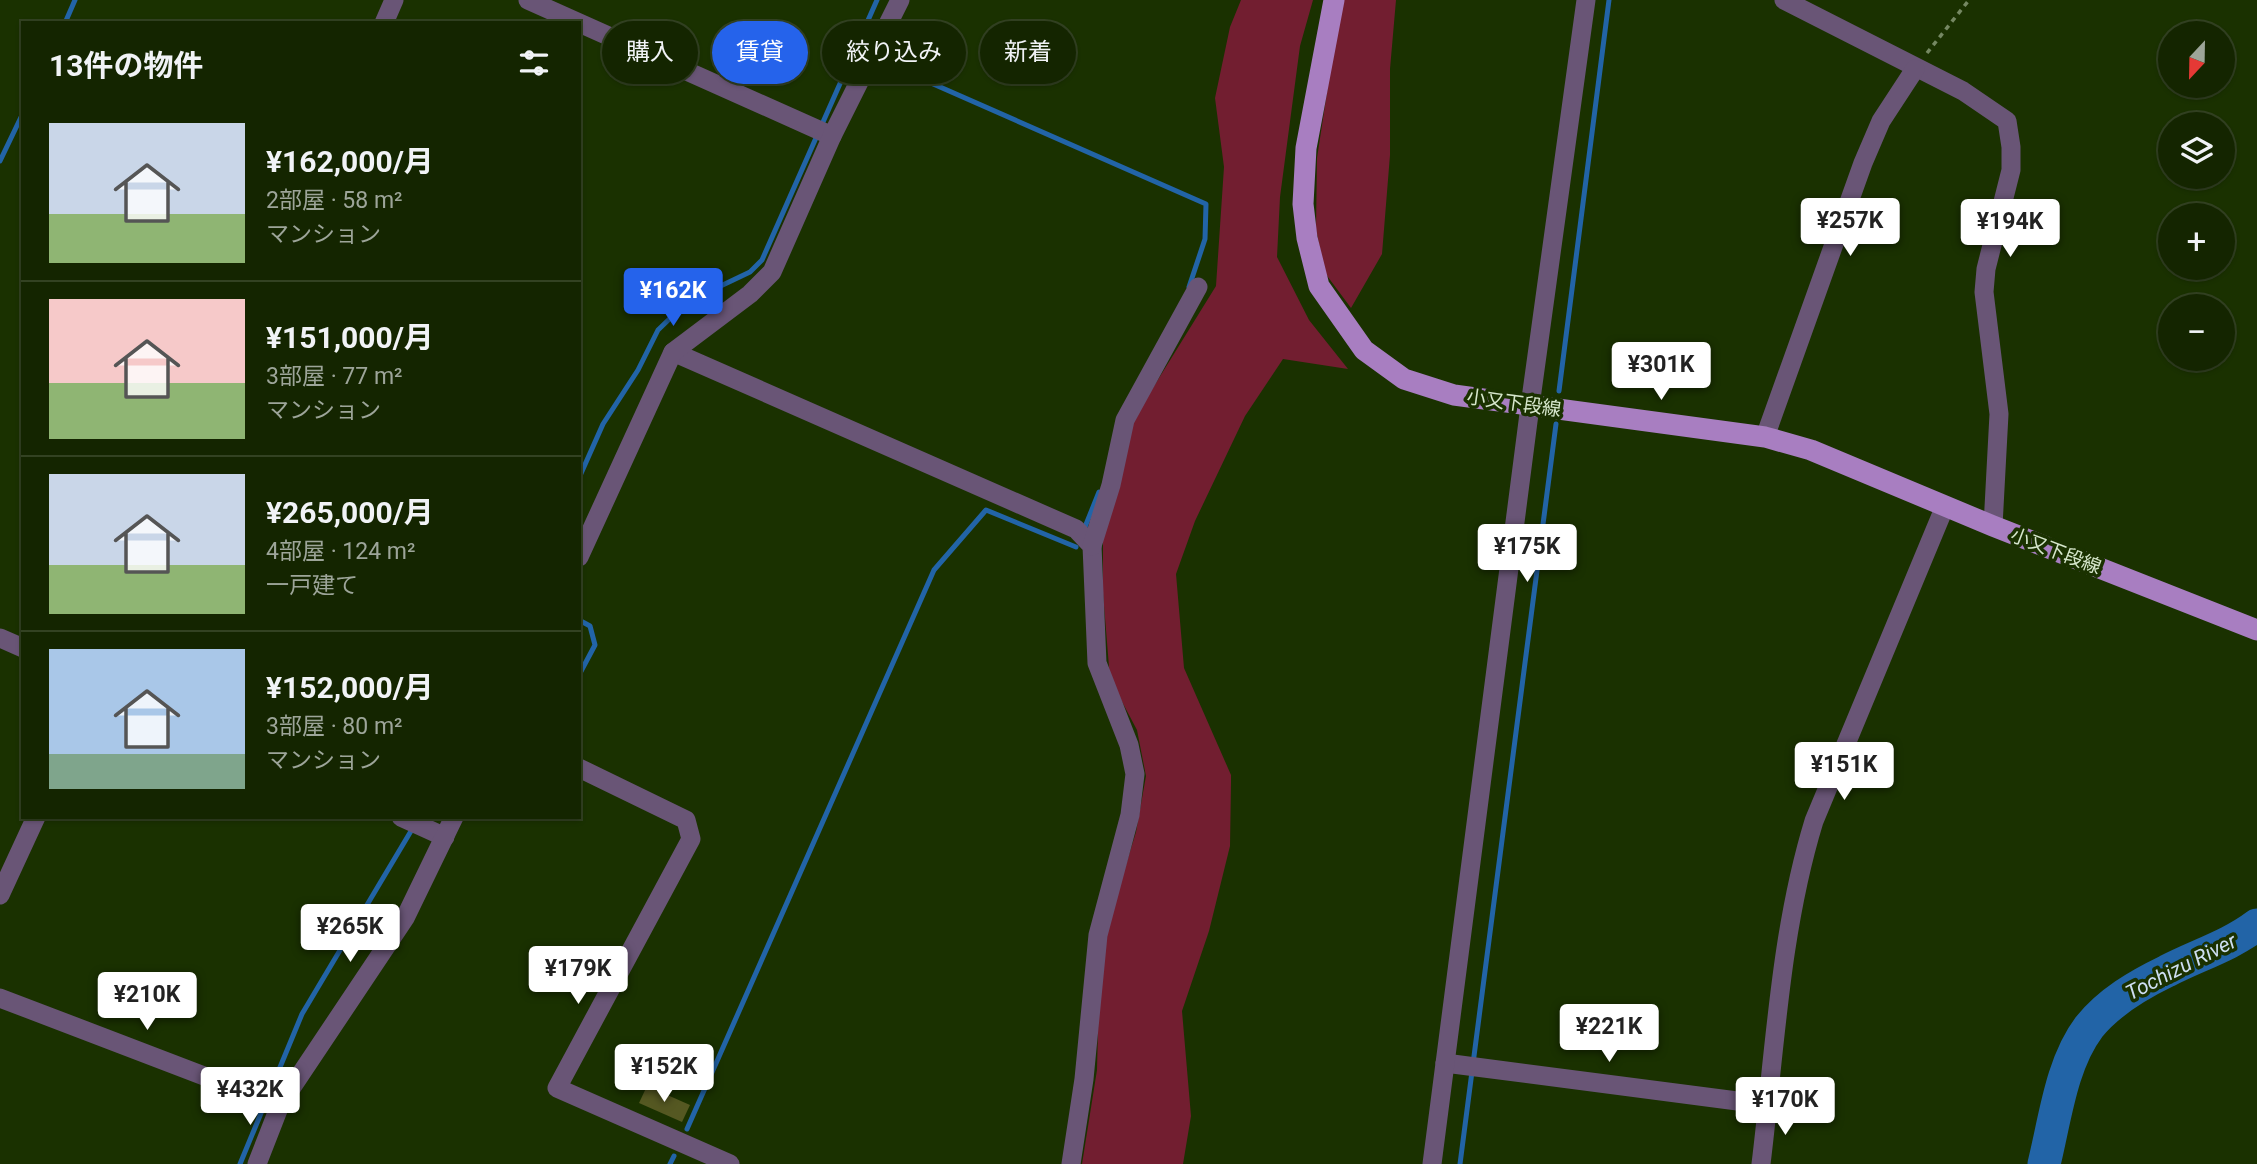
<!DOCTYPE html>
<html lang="ja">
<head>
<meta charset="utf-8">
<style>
	body { margin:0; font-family:Roboto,"Noto Sans JP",sans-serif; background:#1d2d0a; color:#f1f3f6; height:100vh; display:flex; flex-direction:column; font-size:26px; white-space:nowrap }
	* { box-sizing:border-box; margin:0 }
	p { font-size:23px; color:#9da599 }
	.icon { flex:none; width:38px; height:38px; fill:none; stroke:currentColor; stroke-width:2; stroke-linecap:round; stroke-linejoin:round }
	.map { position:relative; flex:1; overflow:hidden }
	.sheet { position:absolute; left:21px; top:21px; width:560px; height:798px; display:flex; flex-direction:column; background:#142500; border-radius:0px; box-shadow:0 2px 5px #0004,0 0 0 2px #334222 }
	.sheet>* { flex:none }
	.banner { position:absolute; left:602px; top:21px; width:665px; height:63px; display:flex; gap:14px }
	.needle { width:46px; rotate:202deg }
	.buttons { position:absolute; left:2158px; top:21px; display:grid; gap:14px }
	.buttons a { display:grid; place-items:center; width:77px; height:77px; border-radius:50%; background:#142500; box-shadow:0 2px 5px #0004,0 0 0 2px #334222; font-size:35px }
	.price { position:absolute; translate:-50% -60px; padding:0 16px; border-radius:7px; background:#fff; color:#222; font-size:23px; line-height:46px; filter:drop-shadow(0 2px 4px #0008) }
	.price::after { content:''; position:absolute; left:50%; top:42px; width:21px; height:16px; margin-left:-10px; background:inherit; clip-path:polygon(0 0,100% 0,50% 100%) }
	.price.on { background:#2563eb; color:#fff }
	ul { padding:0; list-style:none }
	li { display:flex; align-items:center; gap:21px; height:175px; padding:0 28px }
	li+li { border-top:2px solid #334222 }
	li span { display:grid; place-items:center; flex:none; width:196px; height:140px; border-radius:0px; color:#555 }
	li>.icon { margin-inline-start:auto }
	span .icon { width:84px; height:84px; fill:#fffc; stroke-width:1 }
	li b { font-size:30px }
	h2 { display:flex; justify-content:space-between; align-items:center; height:84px; padding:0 28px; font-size:30px }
	.chip { padding:0 24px; border-radius:32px; background:#142500; box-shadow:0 2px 5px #0004,0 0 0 2px #334222; font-size:24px; line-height:63px }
	.chip.on { background:#2563eb; color:#fff }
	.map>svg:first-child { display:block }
	.green { fill:#721e30 }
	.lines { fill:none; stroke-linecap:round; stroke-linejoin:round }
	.stream { stroke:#2264a7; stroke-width:5 }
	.river { stroke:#2264a7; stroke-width:33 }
	.building { fill:#555822 }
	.path { stroke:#758862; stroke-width:3.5; stroke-dasharray:5 5; stroke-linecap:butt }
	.minor { stroke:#695576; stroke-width:19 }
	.major { stroke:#a87ec1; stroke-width:21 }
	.labels { text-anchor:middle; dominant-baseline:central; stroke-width:7; stroke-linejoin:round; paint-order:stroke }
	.street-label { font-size:19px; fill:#d7e7cc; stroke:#1a3100 }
	.water-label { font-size:21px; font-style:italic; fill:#cedef1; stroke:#1a3100 }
</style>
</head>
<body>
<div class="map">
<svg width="2257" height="1164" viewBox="0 0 2257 1164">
	<rect width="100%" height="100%" fill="#1a3100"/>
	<g class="green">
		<path d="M1241 0H1313L1300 46 1280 197 1277 257 1309 320 1348 369 1283 359 1245 416 1195 521 1176 574 1184 668 1231 775V783L1230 846 1209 931 1182 1011 1191 1116 1183 1164H1082L1097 1070 1099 991 1107 927 1136 832 1146 776 1137 730 1110 679 1103 593V538L1133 420 1216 286 1224 167 1215 98 1230 27Z"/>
		<path d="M1341 0H1396L1390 69V155L1382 254 1351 308 1325 273 1316 229 1317 158Z"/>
	</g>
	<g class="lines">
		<g class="stream">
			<path d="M65 23 75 0"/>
			<path d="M890 65 1206 204 1205 239 1189 287"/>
			<path d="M0 161 23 113"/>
			<path d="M1559 391 1609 0"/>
			<path d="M579 478 603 424 638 370 658 330 687 302 750 272 762 260 877 0"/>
			<path d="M1085 527 1099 492"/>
			<path d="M579 620 590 626 595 645 579 675"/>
			<path d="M687 1129 934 570 986 510 1076 547"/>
			<path d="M240 1164 302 1014 414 826"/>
			<path d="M670 1164 674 1156"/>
			<path d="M1460 1164 1556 424"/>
		</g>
		<path class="river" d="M2044 1164C2055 1120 2061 1064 2089 1027 2109 1002 2138 985 2167 971 2198 955 2229 946 2257 925"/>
	</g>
	<path class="building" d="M647 1086 690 1105 682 1122 639 1103Z"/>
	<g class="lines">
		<path class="path" d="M1927 53 1969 0"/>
		<g class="minor">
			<path d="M528 0 832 136"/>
			<path d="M1784 0 1963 91 2007 121 2011 147V170L1986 269 1984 292 1999 414 1993 526"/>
			<path d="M384 23 394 0"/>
			<path d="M673 352 1076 529 1092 546 1097 663 1129 745 1135 774 1130 815 1098 935 1084 1079 1071 1164"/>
			<path d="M1765 437 1863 163 1881 121 1915 69"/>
			<path d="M1092 546 1111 485 1125 420 1198 287"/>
			<path d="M579 557 673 352 750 294 772 272 832 136 900 0"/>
			<path d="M0 638 23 648"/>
			<path d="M579 768 686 820 691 839 557 1088 730 1164"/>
			<path d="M401 817 445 837"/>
			<path d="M0 895 36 817"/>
			<path d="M0 998 280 1105"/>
			<path d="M1445 1063 1768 1105"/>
			<path d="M257 1164 280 1105 405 918 454 817"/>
			<path d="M1432 1164 1530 406 1586 0"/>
			<path d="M1761 1164C1775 1050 1780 932 1814 821L1945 506"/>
		</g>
		<path class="major" d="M1334 0 1306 148 1303 204 1307 238 1319 286 1364 350 1404 379 1454 395 1765 437 1811 450 1993 526 2257 630"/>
	</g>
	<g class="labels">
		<g class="street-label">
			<text transform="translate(1514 403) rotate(8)">小又下段線</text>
			<text transform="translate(2056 551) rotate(21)">小又下段線</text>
		</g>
		<g class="water-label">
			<text transform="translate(2181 967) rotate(-27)">Tochizu River</text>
		</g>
	</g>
</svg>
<div class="buttons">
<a><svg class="needle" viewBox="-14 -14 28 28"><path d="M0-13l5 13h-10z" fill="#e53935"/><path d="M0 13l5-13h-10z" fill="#9da599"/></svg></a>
<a><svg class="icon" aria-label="layers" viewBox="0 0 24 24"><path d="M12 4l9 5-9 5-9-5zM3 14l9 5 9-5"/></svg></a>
<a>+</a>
<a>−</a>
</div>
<b class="price" style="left:1850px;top:258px">¥257K</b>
<b class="price" style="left:2010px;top:259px">¥194K</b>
<b class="price on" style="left:673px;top:328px">¥162K</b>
<b class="price" style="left:1661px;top:402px">¥301K</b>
<b class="price" style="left:1527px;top:584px">¥175K</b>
<b class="price" style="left:1844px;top:802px">¥151K</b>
<b class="price" style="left:350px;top:964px">¥265K</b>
<b class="price" style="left:578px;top:1006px">¥179K</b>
<b class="price" style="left:147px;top:1032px">¥210K</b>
<b class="price" style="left:1609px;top:1064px">¥221K</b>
<b class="price" style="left:664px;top:1104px">¥152K</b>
<b class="price" style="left:250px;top:1127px">¥432K</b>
<b class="price" style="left:1785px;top:1137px">¥170K</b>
<div class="banner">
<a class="chip">購入</a>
<a class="chip on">賃貸</a>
<a class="chip">絞り込み</a>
<a class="chip">新着</a>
</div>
<section class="sheet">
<h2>13件の物件<svg class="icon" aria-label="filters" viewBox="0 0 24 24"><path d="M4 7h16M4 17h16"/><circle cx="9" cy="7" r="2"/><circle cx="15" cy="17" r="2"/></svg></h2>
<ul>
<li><span style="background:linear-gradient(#c9d6e8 65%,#8fb573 0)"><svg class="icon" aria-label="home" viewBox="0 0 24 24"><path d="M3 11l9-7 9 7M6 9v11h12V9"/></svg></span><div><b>¥162,000/月</b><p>2部屋 · 58 m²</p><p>マンション</p></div></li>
<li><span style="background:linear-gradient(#f6c9c9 60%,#8fb573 0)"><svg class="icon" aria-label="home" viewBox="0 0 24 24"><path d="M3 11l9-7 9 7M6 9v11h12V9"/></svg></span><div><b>¥151,000/月</b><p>3部屋 · 77 m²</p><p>マンション</p></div></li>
<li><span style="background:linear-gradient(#c9d6e8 65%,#8fb573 0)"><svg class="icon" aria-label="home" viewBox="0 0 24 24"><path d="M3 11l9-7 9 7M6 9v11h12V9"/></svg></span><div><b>¥265,000/月</b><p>4部屋 · 124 m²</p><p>一戸建て</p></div></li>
<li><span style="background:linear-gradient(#a9c7e8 75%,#7fa58c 0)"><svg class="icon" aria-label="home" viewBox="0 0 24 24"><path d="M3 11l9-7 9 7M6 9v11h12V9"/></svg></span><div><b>¥152,000/月</b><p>3部屋 · 80 m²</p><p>マンション</p></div></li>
</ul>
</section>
</div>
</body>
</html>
